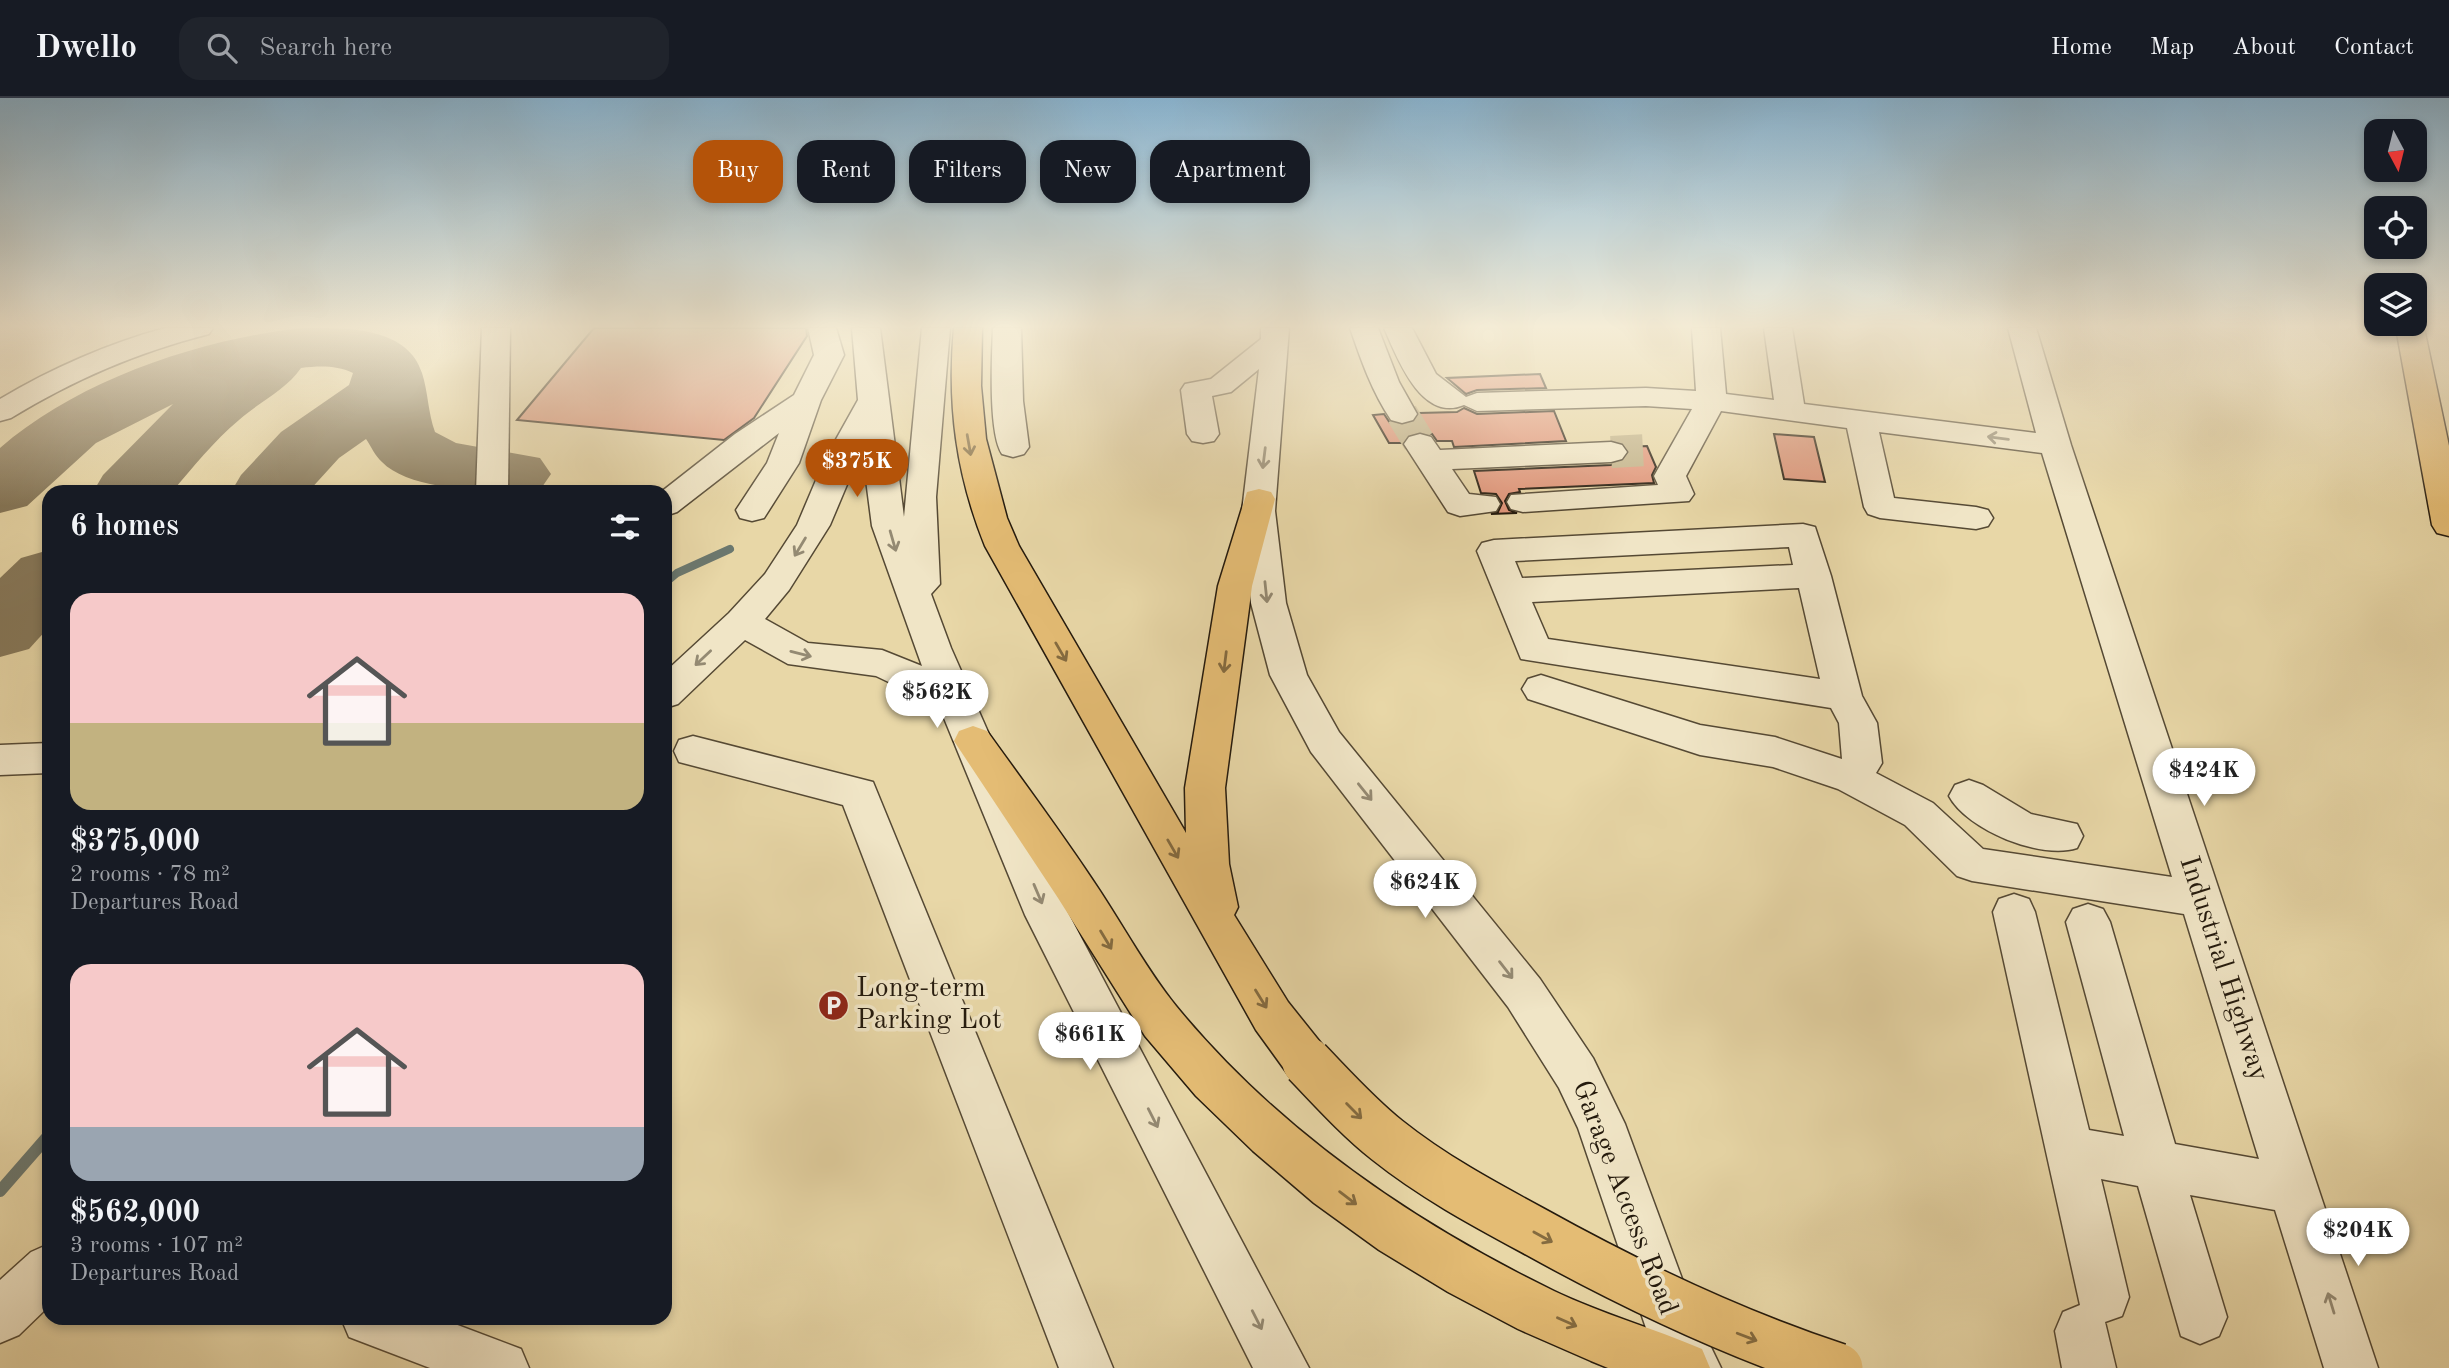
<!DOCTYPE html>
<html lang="en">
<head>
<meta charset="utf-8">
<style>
	body { margin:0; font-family:"Old Standard TT",serif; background:#20242c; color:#f1f3f6; height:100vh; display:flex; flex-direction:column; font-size:26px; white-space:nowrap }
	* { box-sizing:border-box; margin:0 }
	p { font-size:23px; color:#9ea1a6 }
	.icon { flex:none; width:38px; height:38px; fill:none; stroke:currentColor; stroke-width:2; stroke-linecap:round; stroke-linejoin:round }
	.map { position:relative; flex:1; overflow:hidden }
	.side { position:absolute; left:42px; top:387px; width:630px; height:840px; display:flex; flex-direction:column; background:#171b24; border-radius:21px; box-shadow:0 4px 10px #0003 }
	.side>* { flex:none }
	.guide { position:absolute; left:693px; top:42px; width:665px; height:63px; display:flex; gap:14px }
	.needle { width:46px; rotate:173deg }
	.tools { position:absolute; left:2364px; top:21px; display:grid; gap:14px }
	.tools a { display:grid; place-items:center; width:63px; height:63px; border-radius:14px; background:#171b24; box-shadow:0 4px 10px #0003; font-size:35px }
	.price { position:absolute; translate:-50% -60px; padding:0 16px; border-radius:24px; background:#fff; color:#222; font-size:23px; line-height:46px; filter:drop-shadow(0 2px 4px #0008) }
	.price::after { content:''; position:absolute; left:50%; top:42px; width:21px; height:16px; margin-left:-10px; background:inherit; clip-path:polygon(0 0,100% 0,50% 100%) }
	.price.selected { background:#b45309; color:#fff }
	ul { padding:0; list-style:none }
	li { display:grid; align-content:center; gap:14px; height:371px; padding:0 28px }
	li span { display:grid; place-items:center; height:217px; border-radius:21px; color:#555 }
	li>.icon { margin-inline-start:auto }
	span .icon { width:126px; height:126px; fill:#fffc; stroke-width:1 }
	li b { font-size:30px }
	h2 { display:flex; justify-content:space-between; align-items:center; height:84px; padding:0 28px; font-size:30px }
	.chip { padding:0 24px; border-radius:21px; background:#171b24; box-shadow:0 4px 10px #0003; font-size:24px; line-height:63px }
	.chip.selected { background:#b45309; color:#fff }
	header { display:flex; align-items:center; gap:42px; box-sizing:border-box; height:98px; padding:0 35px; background:#171b24; border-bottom:2px solid #363941 }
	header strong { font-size:33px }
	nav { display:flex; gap:38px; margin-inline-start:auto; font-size:24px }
	.search { width:490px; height:63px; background:#20242c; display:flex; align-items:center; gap:18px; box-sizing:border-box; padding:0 24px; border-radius:21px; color:#9ea1a6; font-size:26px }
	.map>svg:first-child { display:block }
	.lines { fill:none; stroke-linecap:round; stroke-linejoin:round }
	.stream-far1 { stroke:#6b786f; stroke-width:8 }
	.stream { stroke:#6b786f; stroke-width:12 }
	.taxiway { fill:#86785a; fill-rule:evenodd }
	.building { fill:#e1967b; stroke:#241a0d; stroke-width:2 }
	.minor-tunnel { stroke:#c1b188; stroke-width:32; stroke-dasharray:32 16; stroke-linecap:butt }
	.minor-casing { stroke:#554934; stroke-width:3 }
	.highway-casing { stroke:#241a0d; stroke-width:3 }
	.minor { fill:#f0e5c6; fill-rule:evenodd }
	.highway { fill:#e4bc74; fill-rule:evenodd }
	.highway-bridge-casing { stroke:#241a0d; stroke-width:52; stroke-linecap:butt }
	.highway-bridge { stroke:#e4bc74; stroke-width:49 }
	.oneway { stroke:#948a73 }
	.oneway2 { stroke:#846b40 }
	.labels { text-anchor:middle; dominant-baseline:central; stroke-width:7; stroke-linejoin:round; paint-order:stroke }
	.street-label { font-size:28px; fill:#241a0d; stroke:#f0e5c6 }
	.poi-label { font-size:28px; fill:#241a0d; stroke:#f0e5c6; text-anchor:start }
</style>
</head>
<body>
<header>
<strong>Dwello</strong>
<div class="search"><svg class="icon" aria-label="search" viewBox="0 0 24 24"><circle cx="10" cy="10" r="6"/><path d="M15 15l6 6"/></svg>Search here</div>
<nav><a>Home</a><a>Map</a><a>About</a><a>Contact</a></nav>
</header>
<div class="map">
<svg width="2449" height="1270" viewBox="0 0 2449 1270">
	<rect width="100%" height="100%" fill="#e8d7a7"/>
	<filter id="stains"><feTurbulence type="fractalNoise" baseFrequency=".00286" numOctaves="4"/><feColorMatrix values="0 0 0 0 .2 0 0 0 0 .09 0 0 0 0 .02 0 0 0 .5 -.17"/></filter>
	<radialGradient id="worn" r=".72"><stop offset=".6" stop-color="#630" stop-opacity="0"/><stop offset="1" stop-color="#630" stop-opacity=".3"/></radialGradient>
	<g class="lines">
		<path class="stream-far1" d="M665 485 677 475 730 451"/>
		<path class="stream" d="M0 1093 49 1037"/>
		<g class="taxiway">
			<path d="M302 230C342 230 407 227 422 275 428 293 428 315 435 334L456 345 540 360 551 376 540 392 535 394C496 394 411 394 382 364 375 358 371 348 366 341L339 360 308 394H231L241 377 281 334 349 287 353 275C336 267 319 268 301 270 286 292 259 304 239 322 214 343 193 369 172 394H93L103 377 173 306 96 345 27 408 0 415V350C78 282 200 241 302 230Z"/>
			<path d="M49 452V529L29 551 0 559V480L21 460Z"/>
		</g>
	</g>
	<g class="building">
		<path d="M594 230H806L807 238 754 320 724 342 517 322Z"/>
		<path d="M1540 276 1546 290 1477 292 1466 296 1447 280Z"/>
		<path d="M1464 310 1477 316 1554 313 1566 343 1454 349 1452 343H1437L1432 336 1419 333 1408 336 1402 345H1389L1373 317 1384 316 1390 325 1403 328 1415 323 1419 315 1457 314Z"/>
		<path d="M1774 336 1814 339 1825 384 1784 381Z"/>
		<path d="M1647 348 1656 369 1652 377 1654 385 1519 391 1520 394 1509 396 1505 403 1509 412 1517 415 1491 416 1498 414 1502 405 1496 396 1481 395 1474 373 1611 367 1624 363 1630 354 1627 349Z"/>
	</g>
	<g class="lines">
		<g class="minor-tunnel">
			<path d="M1402 316 1419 344"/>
			<path d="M1611 354 1649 352"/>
		</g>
		<defs>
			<g id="minor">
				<path d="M165 230H213L209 236C138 254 73 282 11 320L0 323V301C52 270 107 246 165 230Z"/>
				<path d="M482 230H510L508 394H476Z"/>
				<path d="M808 230H836L844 257 821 302 799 365 764 420 752 423 740 420 736 412 767 365 779 335 677 414 665 418V394H661L735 336 794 297 814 257Z"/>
				<path d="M852 230H880L904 419 922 230H950L936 399 940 486 931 496 951 550 1066 811 1309 1270H1253L1025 817 939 608 876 578 788 566 745 542 678 606 665 610V574L729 515 765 476 797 427 825 361 858 302ZM862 351 872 428 922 568 882 552 808 545 765 521 789 492 830 427Z"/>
				<path d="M993 230H1021L1023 303 1029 349 1024 356 1013 359 1002 356C988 335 992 257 993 230Z"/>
				<path d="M1261 230H1289L1275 413 1286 505 1307 577 1339 634 1540 881 1593 960 1625 1026 1695 1216 1721 1270H1665L1646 1230 1578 1030 1559 990 1508 909 1311 654 1270 577 1251 505 1242 413 1259 271 1231 294 1212 298 1219 336 1214 343 1203 345 1192 343 1187 336 1181 292 1185 286 1211 281 1261 241Z"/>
				<path d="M1350 230H1378L1399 284 1417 316 1413 322 1402 325 1391 322C1372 294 1361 262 1350 230Z"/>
				<path d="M1384 230H1412L1436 276 1466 299 1477 295 1646 290 1696 293 1692 230H1720L1726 296 1774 302 1764 230H1792L1804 306 2036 335 2008 230H2036L2071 347 2378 1270H2324L2275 1112 2190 1097 2227 1219 2219 1238 2200 1246 2181 1238 2138 1088 2101 1081 2129 1199 2122 1218 2105 1224 2116 1270H2062L2055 1233 2063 1214 2080 1207 1993 814 1999 801 2014 796 2029 801 2035 814 2089 1032 2124 1038 2066 824 2073 811 2088 806 2103 811 2110 824 2175 1046 2259 1061 2184 816 1972 783 1957 778 1905 727 1838 691 1773 669 1700 657 1528 601 1522 591 1528 581 1541 577 1700 627 1775 639 1842 661 1839 625 1831 610 1521 561 1477 453 1482 445 1494 442 1803 426 1815 429 1831 478 1862 598 1877 625 1882 665 1876 675 1933 705 1983 751 2172 779 2042 355 1879 334 1894 400 1976 409 1988 412 1993 420 1988 428 1976 431 1880 420 1868 416 1864 409 1847 330 1721 313 1686 378 1694 396 1689 403 1523 414 1511 411 1507 404 1511 397 1658 387 1654 378 1692 311 1646 308 1477 313 1464 307C1421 325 1397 259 1384 230ZM1789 449 1793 467 1522 480 1515 463ZM1799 490 1820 581 1548 541 1532 504Z"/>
				<path d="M1420 336 1431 339 1440 352 1611 344 1622 347 1627 354 1622 361 1611 364 1452 371 1469 396 1496 399 1500 406 1496 413 1460 418 1448 414 1404 346 1409 339Z"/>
				<path d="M693 638 873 684 1113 1270H1059L843 707 679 664 674 653 679 642Z"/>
				<path d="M49 645V675L0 677V647Z"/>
				<path d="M1969 682 1983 687 2031 716 2077 726 2083 738 2077 750C2041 762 1967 732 1949 698L1955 687Z"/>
				<path d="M49 1146V1208L19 1237 0 1245V1182L31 1154Z"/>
				<path d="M341 1220H439L521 1251 529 1270H430L349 1239Z"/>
			</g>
			<g id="highway">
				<path d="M954 230H982L981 288 986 341 1007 420 1019 448 1186 735 1185 690 1218 488 1247 394 1259 391 1271 394 1275 401 1252 488 1225 690 1229 766 1238 809 1234 817 1288 904 1324 949 1330 964 1324 979 1307 985 1290 979 1256 932 985 448C956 376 947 307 954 230Z"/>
				<path d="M2396 230H2424L2449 348V438L2437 435 2432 427Z"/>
				<path d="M973 628 987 633C1025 686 1064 738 1100 793 1125 831 1147 872 1176 908 1277 1031 1412 1124 1554 1193 1602 1216 1653 1230 1702 1251L1710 1270H1608L1591 1263 1518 1231 1448 1194 1379 1152 1314 1105 1253 1053 1196 998 1145 938 1058 800 954 643 959 633Z"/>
			</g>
		</defs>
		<use href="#minor" class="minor-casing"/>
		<use href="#highway" class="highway-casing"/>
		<use href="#minor" class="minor"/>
		<use href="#highway" class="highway"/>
		<defs>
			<path id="highway-bridge" d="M1307 964C1333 991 1358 1019 1387 1042 1432 1078 1482 1105 1532 1132 1631 1187 1731 1235 1838 1270"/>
		</defs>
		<use href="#highway-bridge" class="highway-bridge-casing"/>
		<use href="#highway-bridge" class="highway-bridge"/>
	</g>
	<defs><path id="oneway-shaft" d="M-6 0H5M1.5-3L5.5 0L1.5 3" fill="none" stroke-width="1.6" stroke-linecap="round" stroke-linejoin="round" transform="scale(1.75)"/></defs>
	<g class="oneway">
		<use href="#oneway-shaft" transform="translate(1998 340) rotate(-173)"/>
		<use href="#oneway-shaft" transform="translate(1264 360) rotate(97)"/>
		<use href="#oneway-shaft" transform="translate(893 443) rotate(74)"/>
		<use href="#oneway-shaft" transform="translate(800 449) rotate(121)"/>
		<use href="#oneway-shaft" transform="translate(1266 494) rotate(84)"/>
		<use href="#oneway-shaft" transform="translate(801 556) rotate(14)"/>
		<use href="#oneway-shaft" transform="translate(703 560) rotate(137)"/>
		<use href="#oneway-shaft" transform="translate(1365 694) rotate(51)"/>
		<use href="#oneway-shaft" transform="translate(1038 796) rotate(67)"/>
		<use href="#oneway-shaft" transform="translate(1506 872) rotate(52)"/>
		<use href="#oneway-shaft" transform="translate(1153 1020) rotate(63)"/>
		<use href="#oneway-shaft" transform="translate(2331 1205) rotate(-107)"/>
		<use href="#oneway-shaft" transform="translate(1257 1222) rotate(63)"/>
	</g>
	<g class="oneway2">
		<use href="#oneway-shaft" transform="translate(969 347) rotate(80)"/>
		<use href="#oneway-shaft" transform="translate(1061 554) rotate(60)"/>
		<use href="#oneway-shaft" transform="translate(1225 564) rotate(97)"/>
		<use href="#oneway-shaft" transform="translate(1173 751) rotate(60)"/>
		<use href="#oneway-shaft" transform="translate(1106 842) rotate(59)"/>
		<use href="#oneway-shaft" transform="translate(1261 901) rotate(58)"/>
		<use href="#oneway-shaft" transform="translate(1354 1013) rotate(45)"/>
		<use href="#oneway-shaft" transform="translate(1348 1100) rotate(37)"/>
		<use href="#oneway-shaft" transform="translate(1543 1139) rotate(29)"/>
		<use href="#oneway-shaft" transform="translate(1567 1224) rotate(24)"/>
		<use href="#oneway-shaft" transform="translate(1747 1239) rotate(21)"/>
	</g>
	<linearGradient id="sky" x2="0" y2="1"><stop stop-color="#89b5d2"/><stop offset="0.56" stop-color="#f5edd7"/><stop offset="1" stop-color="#f5edd7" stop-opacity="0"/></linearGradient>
	<rect width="2449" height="408" fill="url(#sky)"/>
	<defs>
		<symbol id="parking-disc" viewBox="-11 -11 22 22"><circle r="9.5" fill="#8f2418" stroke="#f0e5c6"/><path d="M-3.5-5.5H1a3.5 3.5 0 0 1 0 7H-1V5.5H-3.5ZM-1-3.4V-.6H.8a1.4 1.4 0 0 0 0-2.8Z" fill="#fff"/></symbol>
	</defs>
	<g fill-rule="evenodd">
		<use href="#parking-disc" x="816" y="890" width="35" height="35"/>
	</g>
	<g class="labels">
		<g class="street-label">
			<text transform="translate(2223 871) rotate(72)">Industrial Highway</text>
			<text transform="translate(1624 1100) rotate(69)">Garage Access Road</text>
		</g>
		<g class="poi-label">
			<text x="856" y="891">Long-term<tspan x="856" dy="32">Parking Lot</tspan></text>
		</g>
	</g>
	<rect width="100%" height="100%" filter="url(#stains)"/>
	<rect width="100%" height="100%" fill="url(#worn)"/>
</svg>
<div class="tools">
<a><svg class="needle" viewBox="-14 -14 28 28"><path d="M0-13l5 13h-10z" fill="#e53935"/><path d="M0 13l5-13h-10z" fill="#9ea1a6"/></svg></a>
<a><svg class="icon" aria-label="locate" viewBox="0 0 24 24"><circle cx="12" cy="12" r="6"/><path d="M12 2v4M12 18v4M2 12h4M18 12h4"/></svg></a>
<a><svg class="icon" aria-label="layers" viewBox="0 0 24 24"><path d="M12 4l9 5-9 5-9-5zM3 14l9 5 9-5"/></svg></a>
</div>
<b class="price selected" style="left:857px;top:401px">$375K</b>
<b class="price" style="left:937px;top:632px">$562K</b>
<b class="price" style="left:2204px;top:710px">$424K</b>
<b class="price" style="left:1425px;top:822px">$624K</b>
<b class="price" style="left:1090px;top:974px">$661K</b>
<b class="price" style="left:2358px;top:1170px">$204K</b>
<div class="guide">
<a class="chip selected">Buy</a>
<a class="chip">Rent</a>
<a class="chip">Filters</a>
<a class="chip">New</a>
<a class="chip">Apartment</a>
</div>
<section class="side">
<h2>6 homes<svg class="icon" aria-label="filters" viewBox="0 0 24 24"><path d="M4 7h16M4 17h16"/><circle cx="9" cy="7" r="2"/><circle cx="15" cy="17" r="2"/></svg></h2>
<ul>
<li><span style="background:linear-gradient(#f6c9c9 60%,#c2b280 0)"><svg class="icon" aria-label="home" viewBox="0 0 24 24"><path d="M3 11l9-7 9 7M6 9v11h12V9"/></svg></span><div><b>$375,000</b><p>2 rooms · 78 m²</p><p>Departures Road</p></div></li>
<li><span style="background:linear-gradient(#f6c9c9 75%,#9aa5b1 0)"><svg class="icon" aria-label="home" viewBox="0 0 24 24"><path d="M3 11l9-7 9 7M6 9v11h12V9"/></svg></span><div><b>$562,000</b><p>3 rooms · 107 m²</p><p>Departures Road</p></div></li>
</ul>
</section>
</div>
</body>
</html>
